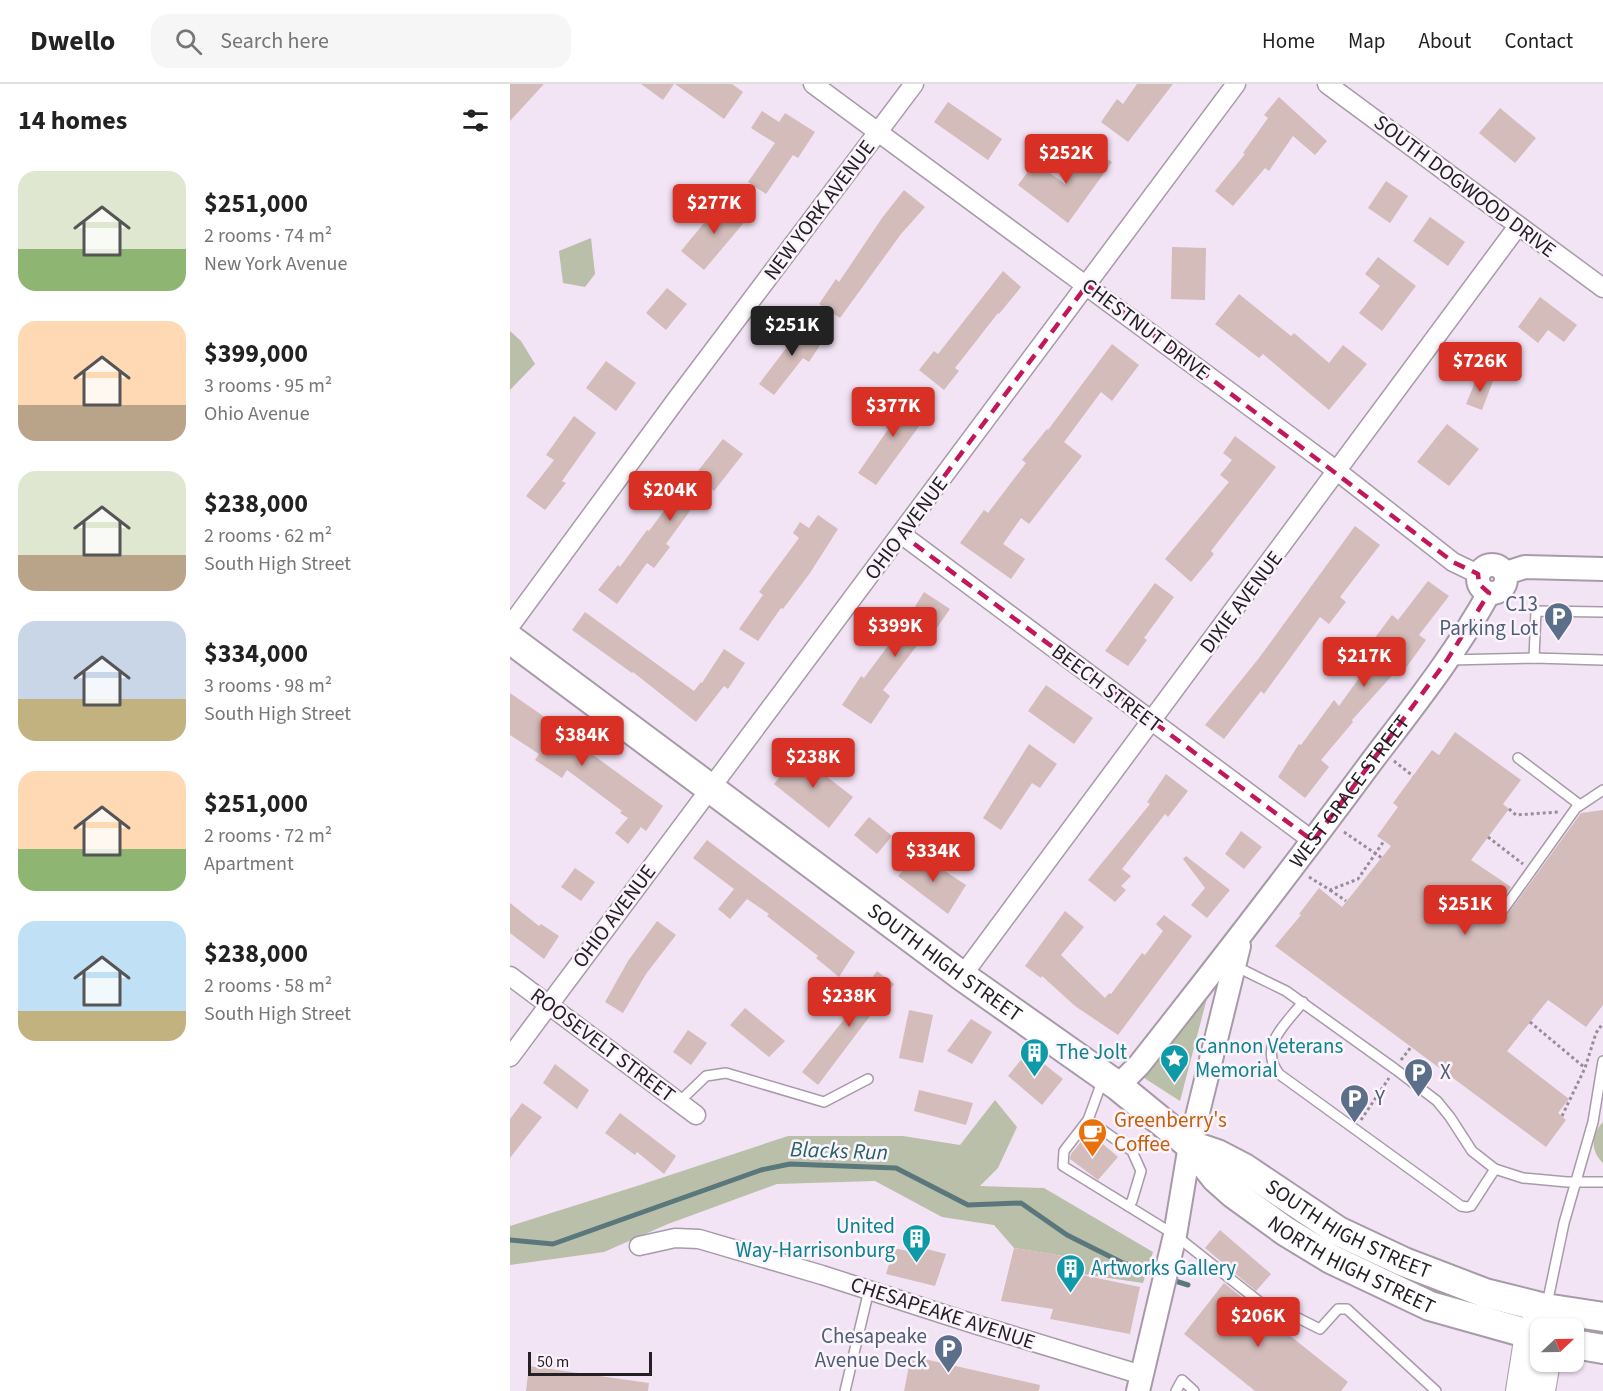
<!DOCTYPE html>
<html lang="en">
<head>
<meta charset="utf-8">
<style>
	body { margin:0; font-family:"Source Sans 3",sans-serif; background:#f6f6f6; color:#222; height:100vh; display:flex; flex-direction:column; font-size:22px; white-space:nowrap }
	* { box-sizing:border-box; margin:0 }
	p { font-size:20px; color:#767676 }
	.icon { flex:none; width:33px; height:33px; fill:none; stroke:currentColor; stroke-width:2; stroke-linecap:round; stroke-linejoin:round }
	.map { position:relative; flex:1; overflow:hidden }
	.side { display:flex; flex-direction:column; background:#fff; width:510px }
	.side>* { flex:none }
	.needle { width:39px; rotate:68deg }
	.fabs { position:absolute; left:1020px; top:1234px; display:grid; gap:12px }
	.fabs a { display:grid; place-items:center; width:54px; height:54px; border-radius:12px; background:#fff; box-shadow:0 2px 4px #0004; font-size:30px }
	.scale { position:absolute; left:18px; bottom:15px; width:124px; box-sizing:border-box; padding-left:6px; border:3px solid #252026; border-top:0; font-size:16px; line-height:21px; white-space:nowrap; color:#252026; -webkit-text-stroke:4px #fcf4fd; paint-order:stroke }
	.price { position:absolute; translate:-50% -51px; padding:0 14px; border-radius:6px; background:#d93025; color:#fff; font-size:20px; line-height:39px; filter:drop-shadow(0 2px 3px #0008) }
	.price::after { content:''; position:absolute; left:50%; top:36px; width:18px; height:14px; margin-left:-9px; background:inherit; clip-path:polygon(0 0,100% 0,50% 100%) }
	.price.active { background:#222; color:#fff }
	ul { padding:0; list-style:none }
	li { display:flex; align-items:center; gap:18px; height:150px; padding:0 18px }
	li span { display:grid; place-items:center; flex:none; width:168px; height:120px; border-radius:18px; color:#555 }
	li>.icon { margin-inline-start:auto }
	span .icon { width:72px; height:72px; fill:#fffc; stroke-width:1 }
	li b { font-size:26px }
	h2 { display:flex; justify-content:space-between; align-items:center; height:72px; padding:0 18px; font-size:26px }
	header { display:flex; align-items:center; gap:36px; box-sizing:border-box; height:84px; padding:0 30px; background:#fff; border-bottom:2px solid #e0e0e0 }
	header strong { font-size:28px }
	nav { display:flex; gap:33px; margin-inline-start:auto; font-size:21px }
	.search { width:420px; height:54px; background:#f6f6f6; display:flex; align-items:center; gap:15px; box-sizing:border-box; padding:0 21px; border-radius:18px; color:#767676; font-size:22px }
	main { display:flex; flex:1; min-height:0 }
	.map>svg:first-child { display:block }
	.green { fill:#b9bfa9 }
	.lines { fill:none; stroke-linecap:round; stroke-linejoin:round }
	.stream { stroke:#5a787b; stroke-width:5 }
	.building { fill:#d3bcba }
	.service-casing { stroke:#a79aa9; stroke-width:12 }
	.minor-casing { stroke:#a79aa9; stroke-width:21 }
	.tertiary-casing { stroke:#a79aa9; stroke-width:26 }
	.secondary-casing { stroke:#a79aa9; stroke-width:28 }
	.primary-casing { stroke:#a79aa9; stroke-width:32 }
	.path { stroke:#978c98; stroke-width:3; stroke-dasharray:3 3; stroke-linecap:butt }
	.service { stroke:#fff; stroke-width:9 }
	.minor { stroke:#fff; stroke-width:18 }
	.tertiary { stroke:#fff; stroke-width:22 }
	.secondary { stroke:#fff; stroke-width:26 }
	.primary { stroke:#fff; stroke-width:28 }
	.marked { fill:none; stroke:#c2185b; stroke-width:4.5; stroke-dasharray:12 8; stroke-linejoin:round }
	.labels { text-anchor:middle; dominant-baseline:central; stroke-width:5; stroke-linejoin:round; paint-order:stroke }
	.street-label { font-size:21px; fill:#252026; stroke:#fcf4fd }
	.service-label { font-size:21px; fill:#4e5e75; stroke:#fcf4fd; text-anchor:end }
	.culture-label { font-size:21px; fill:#0d838f; stroke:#fcf4fd; text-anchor:start }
	.food-label { font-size:21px; fill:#c56008; stroke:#fcf4fd; text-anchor:start }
	.water-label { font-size:22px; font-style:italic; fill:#236365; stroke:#fcf4fd }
</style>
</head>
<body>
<header>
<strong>Dwello</strong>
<div class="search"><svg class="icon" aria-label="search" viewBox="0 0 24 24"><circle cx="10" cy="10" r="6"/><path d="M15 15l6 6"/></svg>Search here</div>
<nav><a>Home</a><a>Map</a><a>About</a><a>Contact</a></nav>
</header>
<main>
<section class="side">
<h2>14 homes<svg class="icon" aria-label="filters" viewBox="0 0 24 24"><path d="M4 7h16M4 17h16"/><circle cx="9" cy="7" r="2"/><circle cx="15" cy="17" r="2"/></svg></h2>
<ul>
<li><span style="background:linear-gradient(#dfe7d0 65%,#8fb573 0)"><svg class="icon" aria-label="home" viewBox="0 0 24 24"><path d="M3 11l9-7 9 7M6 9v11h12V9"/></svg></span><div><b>$251,000</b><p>2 rooms · 74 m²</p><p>New York Avenue</p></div></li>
<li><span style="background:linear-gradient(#ffd9b3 70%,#b9a48a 0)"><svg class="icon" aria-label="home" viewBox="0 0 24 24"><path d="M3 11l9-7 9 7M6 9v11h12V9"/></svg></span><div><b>$399,000</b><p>3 rooms · 95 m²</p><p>Ohio Avenue</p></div></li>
<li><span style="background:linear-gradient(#dfe7d0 70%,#b9a48a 0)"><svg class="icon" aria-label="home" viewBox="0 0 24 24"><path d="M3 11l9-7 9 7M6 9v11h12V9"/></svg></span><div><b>$238,000</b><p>2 rooms · 62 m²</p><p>South High Street</p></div></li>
<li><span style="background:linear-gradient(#c9d6e8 65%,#c2b280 0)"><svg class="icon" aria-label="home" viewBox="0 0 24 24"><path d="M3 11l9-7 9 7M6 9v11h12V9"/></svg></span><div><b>$334,000</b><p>3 rooms · 98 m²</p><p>South High Street</p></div></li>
<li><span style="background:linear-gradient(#ffd9b3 65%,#8fb573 0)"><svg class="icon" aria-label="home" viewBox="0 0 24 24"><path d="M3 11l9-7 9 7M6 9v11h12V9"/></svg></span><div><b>$251,000</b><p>2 rooms · 72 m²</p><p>Apartment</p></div></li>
<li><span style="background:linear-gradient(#bfe0f5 75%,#c2b280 0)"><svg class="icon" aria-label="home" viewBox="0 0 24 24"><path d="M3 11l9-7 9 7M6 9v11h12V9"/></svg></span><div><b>$238,000</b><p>2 rooms · 58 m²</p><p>South High Street</p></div></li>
</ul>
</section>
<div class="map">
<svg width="1093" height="1307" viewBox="0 0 1093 1307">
	<rect width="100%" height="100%" fill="#f3e4f5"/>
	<g class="green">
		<path d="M81 154 85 190 75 203 53 199 49 167Z"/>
		<path d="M0 247 11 257 25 280 0 306Z"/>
		<path d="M697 914 670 1017 631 992Z"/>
		<path d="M485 1016 507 1043 488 1084 470 1102 534 1104 643 1168 633 1199 558 1188 559 1173 504 1164 484 1141 432 1133 365 1097 267 1100 158 1140 94 1168 0 1181V1142L130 1101 278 1052H393L450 1061Z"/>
		<path d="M1093 1038V1079C1080 1067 1081 1050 1093 1038Z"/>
	</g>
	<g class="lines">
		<g class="stream">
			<path d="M0 1156 43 1160 251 1086 280 1080 386 1084 458 1121 511 1119 557 1151 611 1178 651 1192"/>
			<path d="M659 1195 678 1201"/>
		</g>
	</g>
	<g class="building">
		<path d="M0 0H34L0 37Z"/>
		<path d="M131 0H164L153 16Z"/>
		<path d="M165 0H222L233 8 214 35Z"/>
		<path d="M627 0H663L618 58 591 38 607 15 613 20Z"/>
		<path d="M769 13 817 57 805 71 783 52 759 87 755 84 723 122 705 107 735 70 733 69 758 34 754 31Z"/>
		<path d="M438 18 492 55 478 76 424 38Z"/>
		<path d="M990 24 1026 54 1005 79 969 49Z"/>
		<path d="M252 27 269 38 275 29 305 48 288 74 283 71 256 110 238 98 265 59 241 44Z"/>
		<path d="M579 63 602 78 558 139 508 101 525 78 555 100Z"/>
		<path d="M876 97 898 112 880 139 858 124Z"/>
		<path d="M394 106 415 123 391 150 330 234 309 220 326 195 329 198 372 134Z"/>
		<path d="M213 116 237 135 194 186 171 167Z"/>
		<path d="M920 133 955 158 938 182 903 157Z"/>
		<path d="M662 163 696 164 695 216 661 215Z"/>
		<path d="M868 173 906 202 872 247 849 229 870 202 855 190Z"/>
		<path d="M493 187 511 203 489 230 488 229 445 284 449 287 434 306 409 286 424 267 428 270Z"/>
		<path d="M157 204 177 220 156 246 136 229Z"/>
		<path d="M729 210 781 252 784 249 819 279 833 261 857 280 819 326 753 270 749 274 705 240Z"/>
		<path d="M1030 213 1067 241 1054 258 1038 246 1028 259 1008 243Z"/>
		<path d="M290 238 314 255 299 278 293 274 264 311 249 300 277 263 275 262Z"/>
		<path d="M602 260 629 281 602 317 591 308 554 358 572 372 519 440 511 434 493 460 515 475 501 495 450 459 474 426 478 429 516 379 512 376 537 345 538 346Z"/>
		<path d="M96 277 126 299 106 327 76 304Z"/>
		<path d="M968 291 983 297 972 326 956 320Z"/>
		<path d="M391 310 418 330 366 401 348 389 379 344 371 339Z"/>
		<path d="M64 332 86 349 52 397 56 399 35 426 16 412 44 376 36 371Z"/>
		<path d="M937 340 969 365 939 402 907 378Z"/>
		<path d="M725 352 766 383 701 467 704 470 681 498 655 475 719 398 710 391 722 376 713 369Z"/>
		<path d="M213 355 233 370 204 407 198 402 156 460 160 463 144 484 137 479 107 520 88 506 108 481 110 483 137 446 139 447 168 408 170 410Z"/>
		<path d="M308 431 328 445 300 489 273 525 271 524 248 557 229 545 253 511 249 508 289 454 283 449 290 438 299 444Z"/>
		<path d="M845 442 870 461 830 513 836 518 819 540 810 533 754 610 751 607 714 655 695 641 749 574Z"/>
		<path d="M918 497 939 512 909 551 916 556 893 588 888 585 842 636 843 638 811 676 819 683 795 714 768 693 789 660 791 661 824 616 829 622 867 569 858 563 882 531 888 536Z"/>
		<path d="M645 499 664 513 634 554 637 556 618 582 595 567Z"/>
		<path d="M414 508 440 525 417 558 412 555 373 606 380 612 361 640 332 621 351 592 354 594 393 542Z"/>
		<path d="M75 528 184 607 191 598 192 599 214 565 235 579 218 605 214 602 186 638 123 588 122 589 62 546Z"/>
		<path d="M536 601 583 634 564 660 518 627Z"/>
		<path d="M0 609 39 636 38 638 153 722 136 747 131 743 118 760 105 749 118 734 110 729 112 727 57 686 52 694 25 676 29 670 0 651Z"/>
		<path d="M945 648 1011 696 993 720 999 725 961 776 1001 803 987 823V828L990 832H995L998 830 1071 729 1093 726V921L1076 943 1038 916 997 967 1059 1015 1048 1029 1056 1036 1036 1063 765 862 791 831 789 830 809 804 832 823 881 762 867 752 888 723 883 719 922 666 929 671Z"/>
		<path d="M519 660 547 680 530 704 522 699 491 746 473 734Z"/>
		<path d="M292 665 316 684 312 689 343 713 319 744 264 700Z"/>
		<path d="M656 690 678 707 658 733 655 730 612 785 621 792 611 802 616 806 605 818 578 796 640 720 637 718Z"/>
		<path d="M359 733 382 752 367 770 344 751Z"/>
		<path d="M731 747 752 763 734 785 715 770Z"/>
		<path d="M197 756 345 868 329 893 306 874 308 872 257 832 259 830 237 815 220 835 208 825 224 805 183 774Z"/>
		<path d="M409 770 456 801 438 830 388 792Z"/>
		<path d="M676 772 720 806 697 834 681 821 695 804 673 775Z"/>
		<path d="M65 784 85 798 71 817 51 803Z"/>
		<path d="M0 819 29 842 31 840 49 852 34 875 0 849Z"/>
		<path d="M555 827 574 843 551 871 595 914 599 909 601 910 632 869 635 871 653 847 646 840 654 831 682 852 608 951 565 922 532 892 531 894 515 882Z"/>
		<path d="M147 837 166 851 136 890 113 929 95 918 118 877Z"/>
		<path d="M367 887 384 900 308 1001 292 988 336 933 334 932Z"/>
		<path d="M235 924 275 957 259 973 220 941Z"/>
		<path d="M399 926 423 931 413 979 389 974Z"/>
		<path d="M461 935 482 948 462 980 437 967Z"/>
		<path d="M178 946 197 959 181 981 163 968Z"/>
		<path d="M518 967 553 995 532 1021 498 992Z"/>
		<path d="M45 980 79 1006 67 1025 33 999Z"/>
		<path d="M409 1006 463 1019 456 1041 404 1027Z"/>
		<path d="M12 1019 32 1033 0 1074V1035Z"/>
		<path d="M110 1029 166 1072 154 1090 127 1068 125 1071 95 1049Z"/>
		<path d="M579 1048 608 1073 588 1096 560 1075 561 1070Z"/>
		<path d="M710 1146 761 1190 746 1207 695 1164Z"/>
		<path d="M409 1163 436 1170 425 1202 376 1190 384 1164 407 1169Z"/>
		<path d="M504 1164 559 1173 558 1188 630 1203 620 1250 540 1235 543 1225 491 1217Z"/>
		<path d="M714 1199 838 1298 831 1307H745L674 1250Z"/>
		<path d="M401 1272 530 1301 529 1307H394Z"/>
		<path d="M19 1282 139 1299 138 1307H16Z"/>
	</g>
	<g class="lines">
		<defs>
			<g id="service">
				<path d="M1024 574 1026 527 1093 528"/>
				<path d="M939 576 1024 574 1093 576"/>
				<path d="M1008 674 1070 721"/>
				<path d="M993 826 1066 724 1093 706"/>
				<path d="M725 882 776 907 885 985 927 1017 940 1033 962 1067 985 1085 1013 1094 1057 1098H1093"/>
				<path d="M793 918C775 941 748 962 769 990L951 1122 957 1123 961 1122 985 1085"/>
				<path d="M593 995 578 1036 554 1067 553 1082 618 1122"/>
				<path d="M169 1018 196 992 216 989 314 1018 358 995"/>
				<path d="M578 1036 622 1067 631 1087 622 1117 618 1122 665 1151 766 1231 784 1232 810 1245 828 1225H837L926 1307"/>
				<path d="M1037 1220 1054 1139 1083 1038 1093 977"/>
				<path d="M335 1307 359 1206"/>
				<path d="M666 1307 672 1296 684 1307"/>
			</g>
			<g id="minor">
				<path d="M303 0 827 387 943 478 968 490"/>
				<path d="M817 0 1093 204"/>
				<path d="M391 450 803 757"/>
				<path d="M0 542 166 316 404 0"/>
				<path d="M0 892 186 1031"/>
				<path d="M452 892 1008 142"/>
				<path d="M0 973 726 0"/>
				<path d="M129 1162 165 1154 189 1155 312 1191 461 1239 632 1291"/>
			</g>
			<g id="tertiary">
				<circle cx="982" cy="495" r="14"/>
				<path d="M996 489 1015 483 1093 485"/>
				<path id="s1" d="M608 1002 629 981C708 881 786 780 862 677 903 623 946 569 979 509"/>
				<path d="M628 1307 665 1151 680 1061 729 862"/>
			</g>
			<g id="secondary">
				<path d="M1009 1307 1018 1250 1028 1234"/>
				<path d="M1032 1307 1037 1278"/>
			</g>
			<g id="primary">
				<path id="s2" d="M0 555 452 892 608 1002 680 1061 707 1070 734 1084 828 1147 894 1178 975 1209 1035 1224 1093 1233"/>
				<path id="s3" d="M680 1061 706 1094 724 1110 775 1147 821 1175 920 1222 1030 1253"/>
				<path d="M1064 1260 1093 1265"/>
			</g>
		</defs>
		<use href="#service" class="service-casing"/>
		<use href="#minor" class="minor-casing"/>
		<use href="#tertiary" class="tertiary-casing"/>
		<use href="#secondary" class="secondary-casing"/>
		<use href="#primary" class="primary-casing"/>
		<g class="path">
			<path d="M884 677 903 692"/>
			<path d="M999 725 1006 731 1048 728"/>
			<path d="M834 748 872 774"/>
			<path d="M978 753 1013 780"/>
			<path d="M799 793 820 806 848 795 874 757"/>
			<path d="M820 806 836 817"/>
			<path d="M1020 938 1074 983"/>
			<path d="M891 976 901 963"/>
			<path d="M1052 1032 1075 984 1086 949 1093 939"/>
			<path d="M851 1036 879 994"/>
		</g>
		<use href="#service" class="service"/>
		<use href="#minor" class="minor"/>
		<use href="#tertiary" class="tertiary"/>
		<use href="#secondary" class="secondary"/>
		<use href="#primary" class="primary"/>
	</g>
	<path class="marked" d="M577 201 943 478 968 490 969 500 979 509 937 576 803 757 391 450Z"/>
	<defs>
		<symbol id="parking-pin" viewBox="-11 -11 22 30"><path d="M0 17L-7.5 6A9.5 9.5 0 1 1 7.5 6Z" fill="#5c6f8a" stroke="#fcf4fd"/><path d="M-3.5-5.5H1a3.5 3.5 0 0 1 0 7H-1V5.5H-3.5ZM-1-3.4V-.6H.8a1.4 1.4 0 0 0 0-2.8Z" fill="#fff"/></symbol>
		<symbol id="building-pin" viewBox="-11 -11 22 30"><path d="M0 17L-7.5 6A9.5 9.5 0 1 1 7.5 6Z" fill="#0f9aa8" stroke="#fcf4fd"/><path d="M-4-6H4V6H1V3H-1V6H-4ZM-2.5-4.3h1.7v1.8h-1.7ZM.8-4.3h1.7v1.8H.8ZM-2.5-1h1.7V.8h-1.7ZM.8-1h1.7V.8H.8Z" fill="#fff"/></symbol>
		<symbol id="sight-pin" viewBox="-11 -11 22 30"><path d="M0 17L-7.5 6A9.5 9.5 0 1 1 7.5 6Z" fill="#0f9aa8" stroke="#fcf4fd"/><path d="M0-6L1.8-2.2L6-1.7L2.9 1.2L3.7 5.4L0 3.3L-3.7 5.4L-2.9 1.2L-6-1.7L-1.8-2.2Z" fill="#fff"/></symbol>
		<symbol id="cafe-pin" viewBox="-11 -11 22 30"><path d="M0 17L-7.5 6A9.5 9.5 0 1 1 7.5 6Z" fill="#e8710a" stroke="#fcf4fd"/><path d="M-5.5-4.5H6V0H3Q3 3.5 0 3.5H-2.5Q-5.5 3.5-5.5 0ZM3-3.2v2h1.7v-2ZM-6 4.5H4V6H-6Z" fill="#fff"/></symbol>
	</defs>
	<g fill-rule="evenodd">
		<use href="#parking-pin" x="1032" y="516" width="33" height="45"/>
		<use href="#building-pin" x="508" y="952" width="33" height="45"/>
		<use href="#sight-pin" x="648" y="958" width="33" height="45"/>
		<use href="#parking-pin" x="892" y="972" width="33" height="45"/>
		<use href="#parking-pin" x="828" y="998" width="33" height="45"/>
		<use href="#cafe-pin" x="566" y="1032" width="33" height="45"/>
		<use href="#building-pin" x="390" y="1138" width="33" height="45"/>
		<use href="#building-pin" x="544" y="1168" width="33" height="45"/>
		<use href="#parking-pin" x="422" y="1248" width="33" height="45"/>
	</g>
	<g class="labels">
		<g class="street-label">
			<text transform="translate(955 102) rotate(37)">SOUTH DOGWOOD DRIVE</text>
			<text transform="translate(309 126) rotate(-53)">NEW YORK AVENUE</text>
			<text transform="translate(636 245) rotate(37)">CHESTNUT DRIVE</text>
			<text transform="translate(396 444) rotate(-53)">OHIO AVENUE</text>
			<text transform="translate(731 518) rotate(-53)">DIXIE AVENUE</text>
			<text transform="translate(597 604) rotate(37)">BEECH STREET</text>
			<text stroke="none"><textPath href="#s1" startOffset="375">WEST GRACE STREET</textPath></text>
			<text transform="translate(104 832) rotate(-53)">OHIO AVENUE</text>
			<text stroke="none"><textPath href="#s2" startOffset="542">SOUTH HIGH STREET</textPath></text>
			<text transform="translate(93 961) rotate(37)">ROOSEVELT STREET</text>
			<text stroke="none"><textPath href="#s2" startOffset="1028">SOUTH HIGH STREET</textPath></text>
			<text stroke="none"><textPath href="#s3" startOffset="204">NORTH HIGH STREET</textPath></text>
			<text transform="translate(433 1229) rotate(18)">CHESAPEAKE AVENUE</text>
		</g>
		<g class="service-label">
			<text x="1028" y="520">C13<tspan x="1028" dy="24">Parking Lot</tspan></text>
			<text x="930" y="988" text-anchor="start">X</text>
			<text x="865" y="1014" text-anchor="start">Y</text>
			<text x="417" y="1252">Chesapeake<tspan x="417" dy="24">Avenue Deck</tspan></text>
		</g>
		<g class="culture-label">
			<text x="685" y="962">Cannon Veterans<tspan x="685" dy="24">Memorial</tspan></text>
			<text x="546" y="968">The Jolt</text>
			<text x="385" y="1142" text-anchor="end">United<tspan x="385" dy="24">Way-Harrisonburg</tspan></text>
			<text x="581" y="1184">Artworks Gallery</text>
		</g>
		<g class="food-label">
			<text x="604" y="1036">Greenberry's<tspan x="604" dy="24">Coffee</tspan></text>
		</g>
		<g class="water-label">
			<text transform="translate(329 1067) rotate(2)">Blacks Run</text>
		</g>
	</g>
</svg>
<div class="fabs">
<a><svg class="needle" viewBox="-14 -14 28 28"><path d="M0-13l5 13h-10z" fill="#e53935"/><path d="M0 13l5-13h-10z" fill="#767676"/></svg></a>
</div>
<div class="scale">50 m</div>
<b class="price" style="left:556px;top:101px">$252K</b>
<b class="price" style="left:204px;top:151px">$277K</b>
<b class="price active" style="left:282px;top:273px">$251K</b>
<b class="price" style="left:970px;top:309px">$726K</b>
<b class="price" style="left:383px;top:354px">$377K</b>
<b class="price" style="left:160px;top:438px">$204K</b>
<b class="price" style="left:385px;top:574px">$399K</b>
<b class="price" style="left:854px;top:604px">$217K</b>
<b class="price" style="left:72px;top:683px">$384K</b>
<b class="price" style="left:303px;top:705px">$238K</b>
<b class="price" style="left:423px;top:799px">$334K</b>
<b class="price" style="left:955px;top:852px">$251K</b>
<b class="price" style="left:339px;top:944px">$238K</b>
<b class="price" style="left:748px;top:1264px">$206K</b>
</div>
</main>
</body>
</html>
